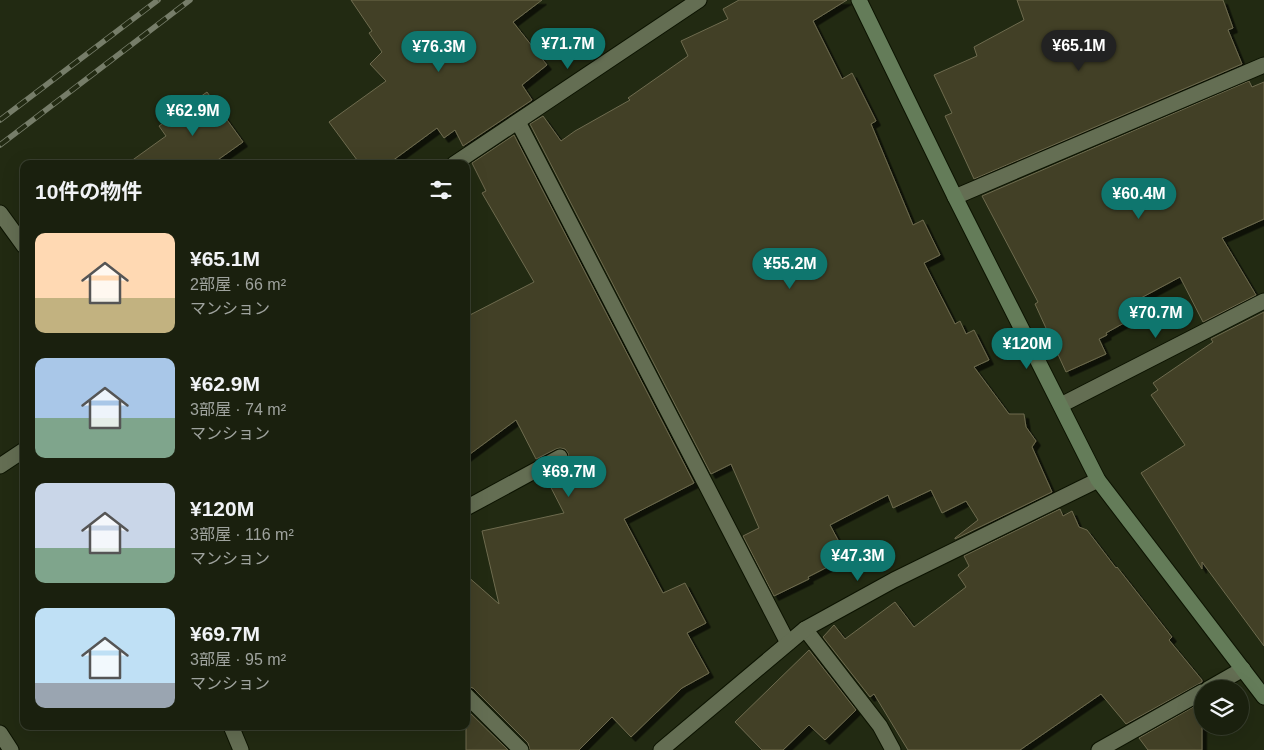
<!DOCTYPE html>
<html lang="ja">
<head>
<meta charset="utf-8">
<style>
	body { margin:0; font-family:Helvetica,"Noto Sans JP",sans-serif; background:#232817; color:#f1f3f6; height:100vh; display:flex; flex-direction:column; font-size:19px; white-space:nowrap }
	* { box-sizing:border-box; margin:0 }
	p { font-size:16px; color:#9fa39e }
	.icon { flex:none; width:28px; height:28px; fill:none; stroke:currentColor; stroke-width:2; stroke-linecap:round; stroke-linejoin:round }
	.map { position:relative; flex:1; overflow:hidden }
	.sheet { position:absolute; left:20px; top:160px; width:450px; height:570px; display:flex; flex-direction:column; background:#1a200e; border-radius:10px; box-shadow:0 5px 20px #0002,0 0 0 1px #383e2e }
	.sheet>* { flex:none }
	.fabs { position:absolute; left:1194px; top:680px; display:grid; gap:10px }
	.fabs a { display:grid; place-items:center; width:55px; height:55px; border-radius:50%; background:#1a200e; box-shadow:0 5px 20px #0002,0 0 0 1px #383e2e; font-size:25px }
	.price { position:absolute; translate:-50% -42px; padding:0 11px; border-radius:18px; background:#0f766e; color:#fff; font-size:16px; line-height:32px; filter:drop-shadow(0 1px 2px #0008) }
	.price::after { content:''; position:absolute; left:50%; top:30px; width:15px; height:11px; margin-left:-8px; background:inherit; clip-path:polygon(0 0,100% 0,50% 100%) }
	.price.on { background:#222; color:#fff }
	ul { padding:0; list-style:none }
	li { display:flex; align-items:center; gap:15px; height:125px; padding:0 15px }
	li span { display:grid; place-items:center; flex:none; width:140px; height:100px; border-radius:10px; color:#555 }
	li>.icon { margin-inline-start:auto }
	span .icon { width:60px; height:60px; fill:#fffc; stroke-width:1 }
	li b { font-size:21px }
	h2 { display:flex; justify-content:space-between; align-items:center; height:60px; padding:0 15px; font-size:21px }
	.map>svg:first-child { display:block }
	.building { fill:#424025; stroke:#6e6b4f; filter:url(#shadow) }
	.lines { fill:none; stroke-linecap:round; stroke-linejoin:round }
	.lane-casing { stroke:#0c1300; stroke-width:17 }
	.street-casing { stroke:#0c1300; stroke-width:17 }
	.secondary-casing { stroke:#0c1300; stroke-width:17 }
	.lane { stroke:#646e53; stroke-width:15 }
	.street { stroke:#646e53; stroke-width:15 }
	.secondary { stroke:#647c59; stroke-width:15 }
	.rail-casing { stroke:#767d69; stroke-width:5.5 }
	.rail { stroke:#222a12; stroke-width:4; stroke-dasharray:11; stroke-linecap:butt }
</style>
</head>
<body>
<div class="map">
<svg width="1264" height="750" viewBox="0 0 1264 750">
	<defs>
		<filter id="shadow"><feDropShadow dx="4.5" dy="4.5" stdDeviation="0" flood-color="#0009"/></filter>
	</defs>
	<rect width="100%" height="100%" fill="#222a12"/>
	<g class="building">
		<path d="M351 0H542L513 22 547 65 522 85 532 100 463 146 455 130 444 138 437 128 388 164H360L329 122 386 81 370 64 382 52 369 33 372 31Z"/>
		<path d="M739 0H847L813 21 842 79 852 73 876 121 871 124 913 225 923 220 940 255 924 263 955 324 960 321 966 334 974 330 989 360 974 367 1009 414H1024L1026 427 1036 441 1032 447 1052 492 955 539V538L978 520 966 501 942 513 931 490 893 508 888 495 830 525 847 557 808 577 809 579 774 596 743 536 759 528 731 464 711 474 530 124 543 116 561 141 575 131 630 100 628 98 688 56 681 41 728 19 723 9Z"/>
		<path d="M1017 0H1223L1233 28 1228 30 1242 64 974 179 945 116 952 113 934 75 977 56 974 47 1024 20Z"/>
		<path d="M1249 81 1252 87 1264 82V219L1222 238 1256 295 1203 322 1180 277 1126 306 1133 318 1106 333 1107 335 1099 339 1106 354 1066 372 1035 304 1038 302 982 196Z"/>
		<path d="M207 92 243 142 212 164H127L166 136 159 126Z"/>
		<path d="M514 135 694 483 624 519 663 593 685 583 706 623 687 633 709 673 682 688 631 737 612 717 579 750H530L528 743 473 688 466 686V575L499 604 482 531 564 513 545 476 565 465 568 462 569 458 568 453 565 449 560 448 556 449 536 459 516 420 466 457V317L534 282 482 193 486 191 472 163Z"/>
		<path d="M1264 312V646L1202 562V569L1141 473 1185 445 1151 395 1158 390 1153 383 1213 342 1211 339Z"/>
		<path d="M1060 509 1063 516 1072 511 1079 527 1087 530 1116 568 1117 567 1172 637 1169 640 1202 680V682L1126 724 1101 694 1020 750H908L874 694 870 697 823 637 834 625 845 639 895 602 914 627 966 587 958 575 969 566 964 556Z"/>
		<path d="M809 650 856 710 825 740 809 725 783 750H762L735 722Z"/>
		<path d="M1202 702V750H1148L1139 738Z"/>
		<path d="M466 709 508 750H466Z"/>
	</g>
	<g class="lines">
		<defs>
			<g id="lane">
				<path d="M518 122 788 643"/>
				<path d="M955 197 1264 65"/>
				<path d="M466 508 560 457"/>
				<path d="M805 629 880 726 893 750"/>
				<path d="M1208 689 1243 669"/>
				<path d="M466 695 521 750"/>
				<path d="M0 733 11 750"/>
				<path d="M1099 750 1202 692"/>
			</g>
			<g id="street">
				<path d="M454 164 699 0"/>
				<path d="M0 213 24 246"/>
				<path d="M1061 405 1264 301"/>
				<path d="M0 466 24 450"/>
				<path d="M231 726 241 750"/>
				<path d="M661 750 805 629 894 580 1098 480"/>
			</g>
			<path id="secondary" d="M859 0 955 197 1098 480 1264 697"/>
		</defs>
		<use href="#lane" class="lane-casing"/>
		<use href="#street" class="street-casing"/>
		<use href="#secondary" class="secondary-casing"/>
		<use href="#lane" class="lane"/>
		<use href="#street" class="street"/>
		<use href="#secondary" class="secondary"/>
		<defs>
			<g id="rail">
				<path d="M0 120 158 0"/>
				<path d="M0 145 190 0"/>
			</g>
		</defs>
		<use href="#rail" class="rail-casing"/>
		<use href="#rail" class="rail"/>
	</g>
</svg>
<div class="fabs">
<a><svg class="icon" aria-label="layers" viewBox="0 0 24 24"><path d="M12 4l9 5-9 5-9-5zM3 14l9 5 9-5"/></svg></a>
</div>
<b class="price" style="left:568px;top:70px">¥71.7M</b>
<b class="price on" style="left:1079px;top:72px">¥65.1M</b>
<b class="price" style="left:439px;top:73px">¥76.3M</b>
<b class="price" style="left:193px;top:137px">¥62.9M</b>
<b class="price" style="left:1139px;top:220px">¥60.4M</b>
<b class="price" style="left:790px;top:290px">¥55.2M</b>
<b class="price" style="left:1156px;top:339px">¥70.7M</b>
<b class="price" style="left:1027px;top:370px">¥120M</b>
<b class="price" style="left:569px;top:498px">¥69.7M</b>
<b class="price" style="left:858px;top:582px">¥47.3M</b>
<section class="sheet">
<h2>10件の物件<svg class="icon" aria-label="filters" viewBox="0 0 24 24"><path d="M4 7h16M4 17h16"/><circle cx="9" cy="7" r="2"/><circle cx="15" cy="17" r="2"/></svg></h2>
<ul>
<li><span style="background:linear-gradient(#ffd9b3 65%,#c2b280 0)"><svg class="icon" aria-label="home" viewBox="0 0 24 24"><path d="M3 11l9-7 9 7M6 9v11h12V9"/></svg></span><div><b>¥65.1M</b><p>2部屋 · 66 m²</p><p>マンション</p></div></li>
<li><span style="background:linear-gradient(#a9c7e8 60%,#7fa58c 0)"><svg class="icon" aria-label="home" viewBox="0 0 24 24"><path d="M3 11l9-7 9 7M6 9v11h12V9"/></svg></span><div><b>¥62.9M</b><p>3部屋 · 74 m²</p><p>マンション</p></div></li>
<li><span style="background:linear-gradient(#c9d6e8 65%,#7fa58c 0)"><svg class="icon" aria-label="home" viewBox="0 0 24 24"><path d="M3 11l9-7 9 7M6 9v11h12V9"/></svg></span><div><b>¥120M</b><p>3部屋 · 116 m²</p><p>マンション</p></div></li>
<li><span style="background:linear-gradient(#bfe0f5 75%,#9aa5b1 0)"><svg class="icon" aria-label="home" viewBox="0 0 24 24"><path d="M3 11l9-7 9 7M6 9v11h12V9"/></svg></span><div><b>¥69.7M</b><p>3部屋 · 95 m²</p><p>マンション</p></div></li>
</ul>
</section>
</div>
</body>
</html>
